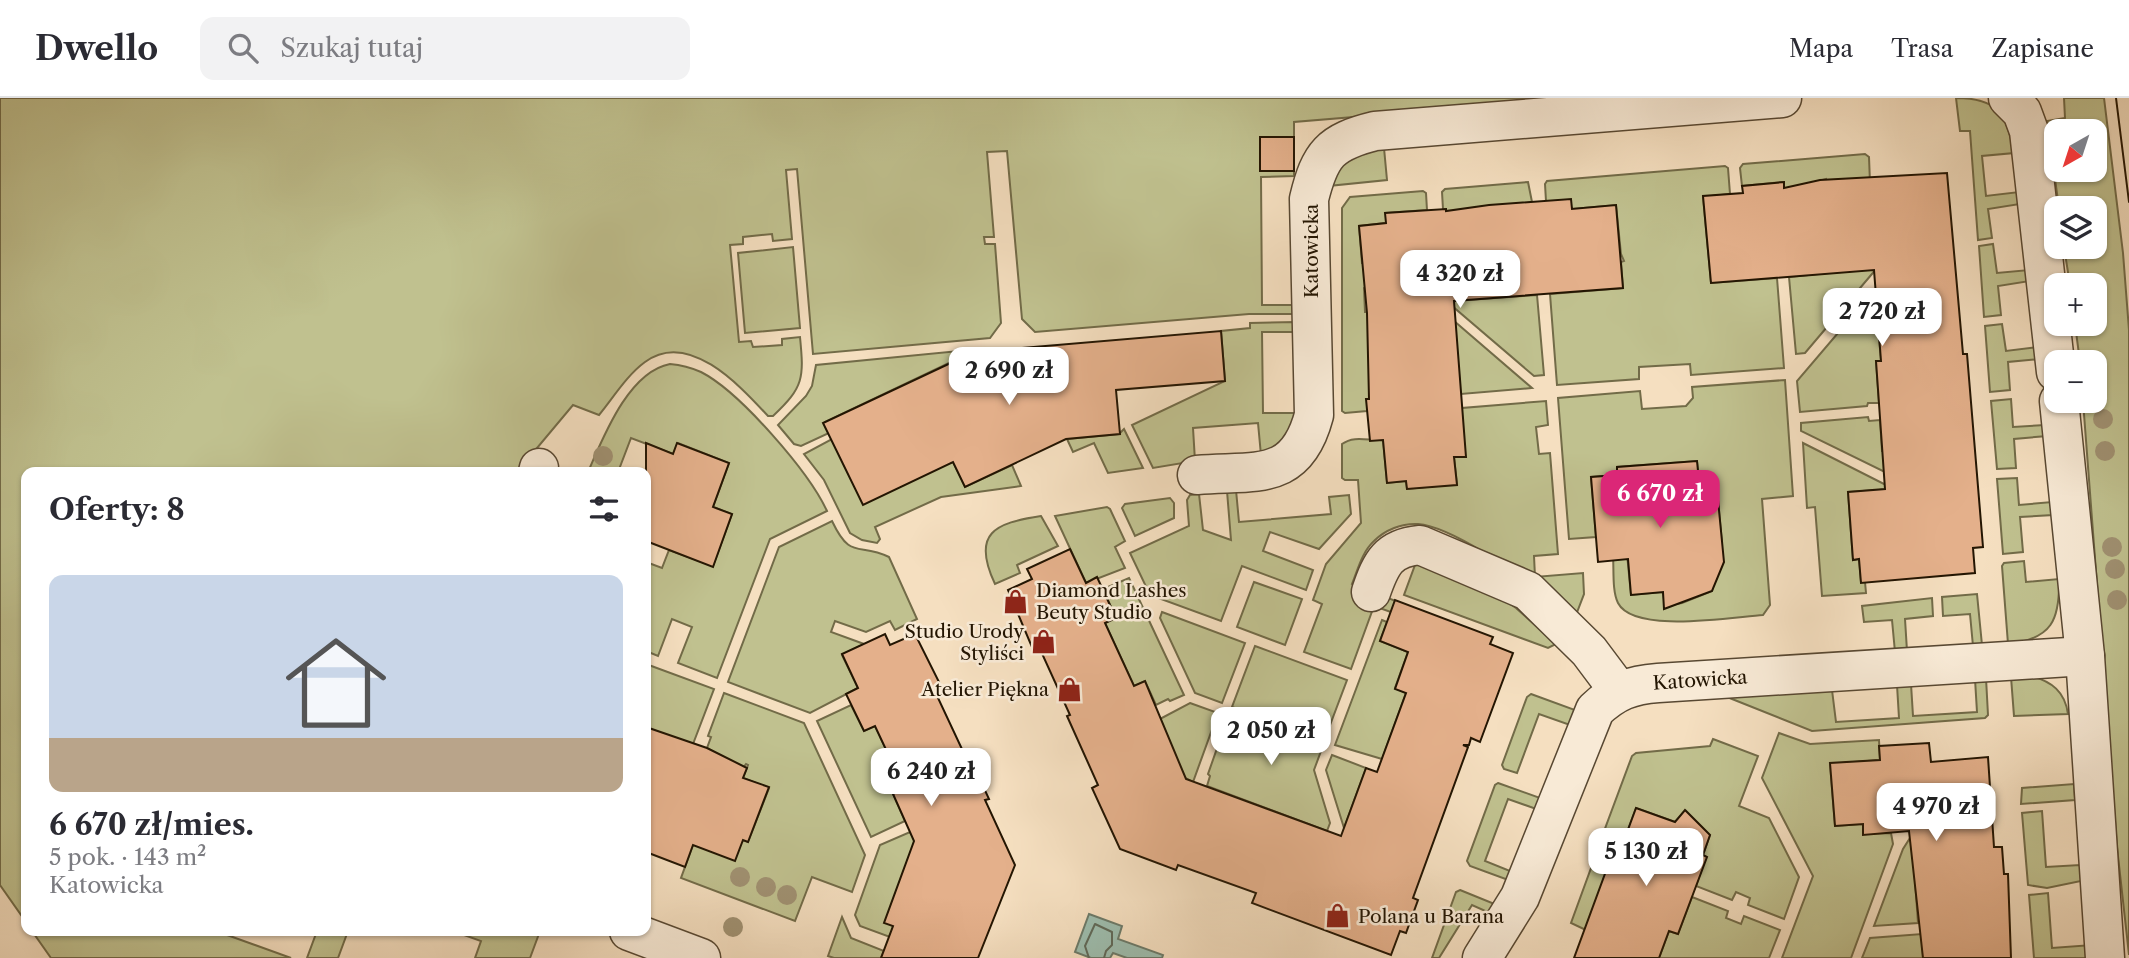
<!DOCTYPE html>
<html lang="pl">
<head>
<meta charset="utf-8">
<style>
	body { margin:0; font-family:"Libre Caslon Text",serif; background:#f2f2f3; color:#2b2b33; height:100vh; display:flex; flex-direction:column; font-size:26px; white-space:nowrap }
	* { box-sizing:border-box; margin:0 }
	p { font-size:23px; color:#7c7c81 }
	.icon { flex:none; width:38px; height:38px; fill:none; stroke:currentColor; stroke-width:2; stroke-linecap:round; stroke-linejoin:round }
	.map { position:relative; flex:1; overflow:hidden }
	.sheet { position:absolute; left:21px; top:369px; width:630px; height:469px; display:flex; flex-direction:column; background:#fff; border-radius:14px; box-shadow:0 2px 5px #0004 }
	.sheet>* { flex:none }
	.needle { width:46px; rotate:219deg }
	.controls { position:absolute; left:2044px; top:21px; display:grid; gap:14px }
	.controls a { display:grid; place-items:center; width:63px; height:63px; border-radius:14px; background:#fff; box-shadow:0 2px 5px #0004; font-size:35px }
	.price { position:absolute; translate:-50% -60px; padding:0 16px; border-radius:14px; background:#fff; color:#222; font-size:23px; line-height:46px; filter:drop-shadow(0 2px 4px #0008) }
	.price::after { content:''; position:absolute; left:50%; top:42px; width:21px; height:16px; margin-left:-10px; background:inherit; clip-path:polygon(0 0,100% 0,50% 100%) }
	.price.current { background:#db2777; color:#fff }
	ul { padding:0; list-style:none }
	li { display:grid; align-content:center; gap:14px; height:371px; padding:0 28px }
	li span { display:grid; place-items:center; height:217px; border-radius:14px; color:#555 }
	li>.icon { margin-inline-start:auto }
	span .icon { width:126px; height:126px; fill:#fffc; stroke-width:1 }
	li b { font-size:30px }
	h2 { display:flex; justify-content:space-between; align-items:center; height:84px; padding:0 28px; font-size:30px }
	header { display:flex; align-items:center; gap:42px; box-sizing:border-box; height:98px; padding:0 35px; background:#fff; border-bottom:2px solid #e1e1e2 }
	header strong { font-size:33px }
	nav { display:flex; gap:38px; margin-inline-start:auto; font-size:24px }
	.search { width:490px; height:63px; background:#f2f2f3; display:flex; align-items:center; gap:18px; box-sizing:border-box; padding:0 24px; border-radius:14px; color:#7c7c81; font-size:26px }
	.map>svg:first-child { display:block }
	.green { fill:#c0c18f; stroke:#726b48; stroke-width:2; fill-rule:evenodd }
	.water { fill:#9dbdae; stroke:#6c7a69; stroke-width:2 }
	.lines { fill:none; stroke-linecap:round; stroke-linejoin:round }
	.shore { stroke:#606958; stroke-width:2 }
	.building { fill:#e4b08b; stroke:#231502; stroke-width:2 }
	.minor-casing { stroke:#584832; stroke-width:41 }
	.minor { stroke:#f8ead6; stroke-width:38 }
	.tram { stroke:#231502; stroke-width:2 }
	.tree { fill:#a09172 }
	.labels { text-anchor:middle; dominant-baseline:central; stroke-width:5; stroke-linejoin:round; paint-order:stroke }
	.street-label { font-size:19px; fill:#231502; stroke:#f8ead6 }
	.poi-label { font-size:19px; fill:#231502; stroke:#f8ead6; text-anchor:start }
</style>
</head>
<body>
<header>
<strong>Dwello</strong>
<div class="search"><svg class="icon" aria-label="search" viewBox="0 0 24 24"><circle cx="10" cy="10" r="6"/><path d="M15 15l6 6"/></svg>Szukaj tutaj</div>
<nav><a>Mapa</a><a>Trasa</a><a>Zapisane</a></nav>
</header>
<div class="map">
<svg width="2129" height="860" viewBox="0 0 2129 860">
	<rect width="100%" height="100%" fill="#f5dfc0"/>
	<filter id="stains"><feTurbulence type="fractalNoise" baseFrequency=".00286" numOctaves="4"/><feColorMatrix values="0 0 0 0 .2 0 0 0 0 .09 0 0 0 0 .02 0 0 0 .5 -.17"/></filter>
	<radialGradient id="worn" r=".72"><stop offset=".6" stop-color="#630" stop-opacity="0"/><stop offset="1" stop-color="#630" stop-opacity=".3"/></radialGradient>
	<g class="green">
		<path d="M0 0H1583L1294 24V78L1261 79 1262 207H1295V216H1249L1035 234 1022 221 1007 53 987 54 994 139H984L985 146H995L1001 225 990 240 813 256 797 71 786 72 792 141 773 143 772 136 743 139V146L730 147 739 244 751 243 753 249 782 247V241L800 239C804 280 804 289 773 318H768C741 289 689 231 645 264 627 277 613 300 599 317L573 307 517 374H26V824L0 787Z"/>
		<path d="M1956 0C1999 0 2006 16 2014 55L1982 58 1986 98 2019 94 2020 106 1988 111 1992 140 1978 142 1970 33H1960Z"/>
		<path d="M2064 0H2104L2123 155 2129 232V857L2117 749 2083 303H2095V264H2080L2075 226H2095V187H2070L2064 149H2095V110H2059L2047 23 2065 20ZM2056 33H2095V72H2056Z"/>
		<path d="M1384 50 1387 82 1328 88C1342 58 1354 56 1384 50Z"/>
		<path d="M1865 56 1869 59 1870 85 1827 89 1826 81 1784 92 1783 84 1742 88 1740 70 1743 66Z"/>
		<path d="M1725 68 1728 70 1730 96 1703 99 1711 185 1777 180 1784 270 1691 277 1690 266 1639 269V281L1557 287 1550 196 1623 190 1621 164 1624 163 1621 156 1616 107 1572 111 1546 103 1545 86 1547 83Z"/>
		<path d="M1528 84 1532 104 1447 120 1446 111H1443L1442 94 1445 91Z"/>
		<path d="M1423 93 1426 95 1427 112 1386 115V125L1359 128 1362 165H1369L1371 189 1364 190 1365 214H1377L1380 300 1367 313 1345 315 1342 313V110L1350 99Z"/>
		<path d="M1993 146 1997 175 2029 172 2030 183 1998 188 2001 217 1984 219 1979 148Z"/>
		<path d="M793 149 800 230 745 235 738 155Z"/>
		<path d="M1877 170 1805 255 1796 256 1789 179Z"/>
		<path d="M1890 174 1877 214 1881 263H1876L1879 305H1868L1867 308 1800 314 1797 283Z"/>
		<path d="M1537 197 1544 277 1534 278 1451 207 1454 203Z"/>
		<path d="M1439 210 1532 290 1461 296Z"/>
		<path d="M1295 224V234H1262L1263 315H1296L1291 339 1261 357 1258 325 1193 330 1195 363 1153 370 1132 327 1225 283 1221 233 1250 230V225Z"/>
		<path d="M2002 226 2006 253 2038 249 2040 261 2008 264 2010 292 1990 294 1985 228Z"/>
		<path d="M969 252 970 255 825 324 829 335 801 348 794 346 778 327 806 298 812 288 816 267Z"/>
		<path d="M670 266C681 267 692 270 701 274 740 294 809 374 827 413L770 441 717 580 678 565 692 529 672 521 658 558 646 553V464L662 470 669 452 713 468 732 416 713 409 729 365 678 345 673 356 631 340 618 374H588C603 340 628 274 670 266Z"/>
		<path d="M1785 282 1793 398 1762 401 1770 507 1763 517C1732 519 1634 536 1618 505 1612 493 1614 472 1613 457L1627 456 1631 497 1663 494 1665 508 1682 505 1712 493 1722 445 1718 402 1701 403 1697 363 1617 369V377L1591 379 1596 439 1569 441 1558 300 1640 293 1642 311 1686 308 1693 300 1692 289Z"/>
		<path d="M2011 301 2013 329 2045 327 2047 338 2014 341 2016 370 1997 371 1991 303Z"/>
		<path d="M1546 303 1548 327 1536 329 1539 356 1550 355 1558 456 1534 458 1535 479 1583 475 1584 496 1576 517C1541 493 1458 429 1418 426 1402 425 1385 432 1374 443 1362 454 1358 471 1352 486L1406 507 1402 518 1374 508 1351 571 1304 554 1322 506 1313 502 1326 466 1361 425 1358 382H1345L1342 380V346C1354 337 1369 343 1383 342L1387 385 1406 383 1407 391 1457 386 1454 359H1465L1450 311Z"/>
		<path d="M1868 319 1869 323 1880 322 1882 353 1897 352 1893 378 1801 333V325Z"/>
		<path d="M1124 331 1143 370 1108 375 1094 345 1073 354 1067 341 1119 336Z"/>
		<path d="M832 341 953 364 965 389 1012 367 1021 388 941 399 875 429 880 441 877 445 862 442 850 435 824 382 804 356Z"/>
		<path d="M1803 345 1894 391 1848 394 1853 462 1859 461 1861 484H1865L1866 495 1822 498 1815 409 1807 410Z"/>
		<path d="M2017 380 2019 407 2052 404 2053 417 2020 419 2023 454 2003 456 1997 381Z"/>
		<path d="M1236 392 1239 424 1331 416 1329 399 1349 397 1351 416 1319 451 1270 434 1263 453 1313 472 1306 492 1242 468 1221 523 1150 497 1130 455 1189 428 1187 402 1190 397 1199 396 1203 432 1231 442 1227 393Z"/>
		<path d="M1170 400 1174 405V420L1135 438 1122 410 1125 406Z"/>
		<path d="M1107 409 1110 411 1125 443 1115 449 1125 470 1086 485 1055 418Z"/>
		<path d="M1041 418 1058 448 1017 467 1020 475 995 486C971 435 995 425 1041 418Z"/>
		<path d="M832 423C851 463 858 444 889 459L917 521 895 532 890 523 866 534 835 523 831 534 864 546 842 557 858 590 810 615 728 584 779 449Z"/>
		<path d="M2024 463 2026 484 2059 481C2060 522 2052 541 2008 546L2002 468 2004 465Z"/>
		<path d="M1415 467H1422L1494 495 1516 510 1556 546 1548 550 1404 497Z"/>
		<path d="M1129 480 1184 597 1170 603 1168 601 1156 607 1145 583 1134 588 1105 525 1116 520 1103 491Z"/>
		<path d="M1254 484 1302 501 1285 547 1237 529Z"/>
		<path d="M1977 496 1982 547 1973 548 1970 516 1943 518 1942 499Z"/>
		<path d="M1932 500 1933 518 1905 521 1907 553 1895 554 1892 522 1864 524 1862 508Z"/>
		<path d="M1162 514 1245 545 1222 605 1195 595 1160 520Z"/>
		<path d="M1382 522 1387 524 1380 543 1408 554 1395 590 1406 595 1382 661 1335 647Z"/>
		<path d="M1255 548 1347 582 1324 643 1232 609Z"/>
		<path d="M646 566 714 591 693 646 650 631 646 642Z"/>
		<path d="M2030 578C2052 583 2065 594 2068 616L2014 618 2011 579Z"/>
		<path d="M1986 580 1988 617 1985 620 1812 633 1727 599 1832 592 1836 624 1899 620 1897 587 1911 586 1913 618 1977 614 1975 581Z"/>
		<path d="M724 595 804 625 865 757 852 794 812 779 795 823 681 780 693 747 743 742 748 744 769 690 743 680 748 667 746 666 743 670 707 650 711 639 708 638Z"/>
		<path d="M1531 596 1575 612 1570 627 1539 616 1517 675 1504 671 1502 667 1527 599Z"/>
		<path d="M1190 605 1218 615 1193 684 1185 680 1158 622Z"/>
		<path d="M851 607 864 633 875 628 904 690 893 696 905 723 871 739 817 623Z"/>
		<path d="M1228 619 1321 653 1314 672 1330 725 1327 733 1207 688 1210 678 1208 676Z"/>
		<path d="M1779 635 1810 646 1879 642 1880 662 1830 666 1835 728 1863 726 1864 736 1891 735 1893 746 1851 860H1782L1813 778 1762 680Z"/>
		<path d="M1713 641 1758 658 1739 708 1769 720 1799 779 1784 821 1748 807 1750 800 1736 794 1732 802 1696 788 1706 759 1703 757 1710 737 1686 713 1675 724 1636 710 1623 745 1605 740 1603 736 1632 658 1636 655 1710 648Z"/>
		<path d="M1332 657 1366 670 1344 730 1326 672Z"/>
		<path d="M1498 685 1543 701 1539 712 1508 701 1485 763 1515 775 1511 783 1470 768 1467 763 1495 687Z"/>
		<path d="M2074 686 2075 702 2021 706 2022 690Z"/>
		<path d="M2042 713 2046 769 2080 767 2081 783 2047 790 2028 787 2022 715Z"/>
		<path d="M922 731 898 842 860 828 855 817 880 747 910 734 911 736Z"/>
		<path d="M1910 740H1912L1918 825 1874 828 1903 751Z"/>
		<path d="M1602 749 1613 754 1588 833 1571 825 1598 751Z"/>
		<path d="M1460 792 1497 807 1492 816 1472 807 1439 860H1432L1456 794Z"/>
		<path d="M2048 795 2052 850 2092 847 2093 860H2034L2029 797Z"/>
		<path d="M1692 799 1728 813 1726 820 1741 826 1744 818 1780 832 1769 860H1659L1669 833 1678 836Z"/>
		<path d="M842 819 851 840 884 853 881 860H834L828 858Z"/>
		<path d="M32 833H216L291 860H51Z"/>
		<path d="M317 833H348L338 860H307Z"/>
		<path d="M453 833H540L530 860H475L481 843Z"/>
		<path d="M1922 836 1923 860H1862L1870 840Z"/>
	</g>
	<path class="water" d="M1089 816 1122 828 1118 841 1163 857 1162 860H1127L1113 855 1110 860H1091L1075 854Z"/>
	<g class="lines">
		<path class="shore" d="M1089 860 1085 848 1095 826 1112 834V847L1106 853 1104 860"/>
	</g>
	<g class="building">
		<rect x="1260" y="39" width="34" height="34"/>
		<path d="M1947 75 1963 256H1967L1983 449 1973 450 1975 475 1861 485 1859 461 1853 462 1848 394 1885 391 1876 263H1881L1874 172 1711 185 1703 98 1743 95 1742 88 1784 84V90L1820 82Z"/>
		<path d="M1571 101 1572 111 1616 107 1623 190 1454 203 1466 359H1454L1457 387 1407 391 1406 383 1387 385 1383 342 1370 343 1366 301H1369L1367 215 1359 128 1386 125 1385 115 1446 111V113L1489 107Z"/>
		<path d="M1221 233 1225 283 1116 292 1120 336 1066 341 965 389 953 364 863 407 823 325 974 254Z"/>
		<path d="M646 345 673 356 677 345 729 365 713 409 732 416 713 469 646 443Z"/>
		<path d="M1697 363 1701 403 1718 402 1724 464 1712 493 1664 511 1663 494 1631 497 1628 461 1598 464 1591 379 1617 377V369Z"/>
		<path d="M1070 451 1086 485 1097 479 1116 520 1105 525 1134 588 1145 583 1186 681 1341 738 1366 670 1377 674 1406 595 1395 591 1408 554 1380 543 1395 502 1493 539 1490 546 1513 555 1480 644 1471 640 1469 647H1463L1468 649 1413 800 1418 802 1406 835 1400 833 1391 857 1252 805 1256 795 1178 767 1176 772 1120 751 1092 690 1098 687 1067 618 1070 617 1040 551 1034 554 1008 492 1032 481 1027 471Z"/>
		<path d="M885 536 890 547 915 536 945 596 938 600 968 664 971 662 989 701 985 702 1015 767 978 860H881L893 828 884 825 914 743 893 696 904 690 875 628 864 633 846 596 858 590 842 556Z"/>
		<path d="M646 629 707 650 747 670 743 680 769 689 748 744 743 742 735 763 693 747 685 769 646 754Z"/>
		<path d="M1929 645 1931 664 1988 659 1994 749H2002L2004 776H2008L2011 860H1923L1909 733 1863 737V726L1835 728 1830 665 1880 662 1879 648Z"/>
		<path d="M1636 710 1675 724 1685 712 1710 737 1703 757 1707 759 1678 836 1669 833 1659 860H1574L1613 754 1619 756Z"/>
	</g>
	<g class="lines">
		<defs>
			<g id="minor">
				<path d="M2008 0 2022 14 2029 33 2056 274"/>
				<path d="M2059 303 2085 558 2105 860"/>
				<path d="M538 374 539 370"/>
				<path d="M1197 377C1256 372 1296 385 1314 317L1309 101C1320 56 1330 44 1375 33L1782 0"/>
				<path d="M1371 494C1381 465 1388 450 1420 447L1528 493 1589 553 1619 593"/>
				<path d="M629 833 701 860"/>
				<path d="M1482 860 1520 799 1595 612C1615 593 1631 587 1658 585L2085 558"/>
			</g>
		</defs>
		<use href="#minor" class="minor-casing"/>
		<use href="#minor" class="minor"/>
		<path class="tram" d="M2116 0 2129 104"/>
	</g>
	<g class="tree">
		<circle cx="2103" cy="321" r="10"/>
		<circle cx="2105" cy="353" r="10"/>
		<circle cx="603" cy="358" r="10"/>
		<circle cx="2112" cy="449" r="10"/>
		<circle cx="2115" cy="471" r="10"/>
		<circle cx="2117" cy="502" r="10"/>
		<circle cx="740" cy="779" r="10"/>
		<circle cx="766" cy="789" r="10"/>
		<circle cx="787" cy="797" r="10"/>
		<circle cx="733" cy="829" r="10"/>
	</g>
	<defs>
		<symbol id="shop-bare" viewBox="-9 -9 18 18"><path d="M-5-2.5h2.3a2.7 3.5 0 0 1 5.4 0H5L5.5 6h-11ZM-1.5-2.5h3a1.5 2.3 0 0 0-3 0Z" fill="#8f2418" stroke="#f8ead6" stroke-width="2.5" paint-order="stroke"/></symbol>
	</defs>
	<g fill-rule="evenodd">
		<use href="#shop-bare" x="998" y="486" width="35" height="35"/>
		<use href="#shop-bare" x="1026" y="526" width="35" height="35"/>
		<use href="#shop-bare" x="1052" y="574" width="35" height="35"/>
		<use href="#shop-bare" x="1320" y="800" width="35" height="35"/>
	</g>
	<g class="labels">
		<g class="street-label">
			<text transform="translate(1311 153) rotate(-90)">Katowicka</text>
			<text transform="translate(1700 582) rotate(-4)">Katowicka</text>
		</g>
		<g class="poi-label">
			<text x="1036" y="492">Diamond Lashes<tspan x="1036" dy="22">Beuty Studio</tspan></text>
			<text x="1024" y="533" text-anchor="end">Studio Urody<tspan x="1024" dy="22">Styliści</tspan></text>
			<text x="1049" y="591" text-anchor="end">Atelier Piękna</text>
			<text x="1358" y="818">Polana u Barana</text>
		</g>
	</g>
	<rect width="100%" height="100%" filter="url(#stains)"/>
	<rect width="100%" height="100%" fill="url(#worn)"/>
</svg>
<div class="controls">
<a><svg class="needle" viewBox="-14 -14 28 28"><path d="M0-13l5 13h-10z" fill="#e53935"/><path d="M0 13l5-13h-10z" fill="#7c7c81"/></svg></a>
<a><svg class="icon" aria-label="layers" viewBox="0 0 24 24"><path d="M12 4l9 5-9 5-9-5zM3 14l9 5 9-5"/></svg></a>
<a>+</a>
<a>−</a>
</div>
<b class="price" style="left:1460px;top:212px">4 320 zł</b>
<b class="price" style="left:1882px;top:250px">2 720 zł</b>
<b class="price" style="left:1009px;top:309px">2 690 zł</b>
<b class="price current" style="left:1660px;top:432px">6 670 zł</b>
<b class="price" style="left:1271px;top:669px">2 050 zł</b>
<b class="price" style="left:931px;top:710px">6 240 zł</b>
<b class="price" style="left:1936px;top:745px">4 970 zł</b>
<b class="price" style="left:1646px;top:790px">5 130 zł</b>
<section class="sheet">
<h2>Oferty: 8<svg class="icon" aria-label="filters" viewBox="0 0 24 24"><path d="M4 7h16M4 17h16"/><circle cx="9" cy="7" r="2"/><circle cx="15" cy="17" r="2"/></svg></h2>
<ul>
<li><span style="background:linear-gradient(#c9d6e8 75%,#b9a48a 0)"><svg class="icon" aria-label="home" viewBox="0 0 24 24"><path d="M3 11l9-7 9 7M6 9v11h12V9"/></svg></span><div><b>6 670 zł/mies.</b><p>5 pok. · 143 m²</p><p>Katowicka</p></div></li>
</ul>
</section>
</div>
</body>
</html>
